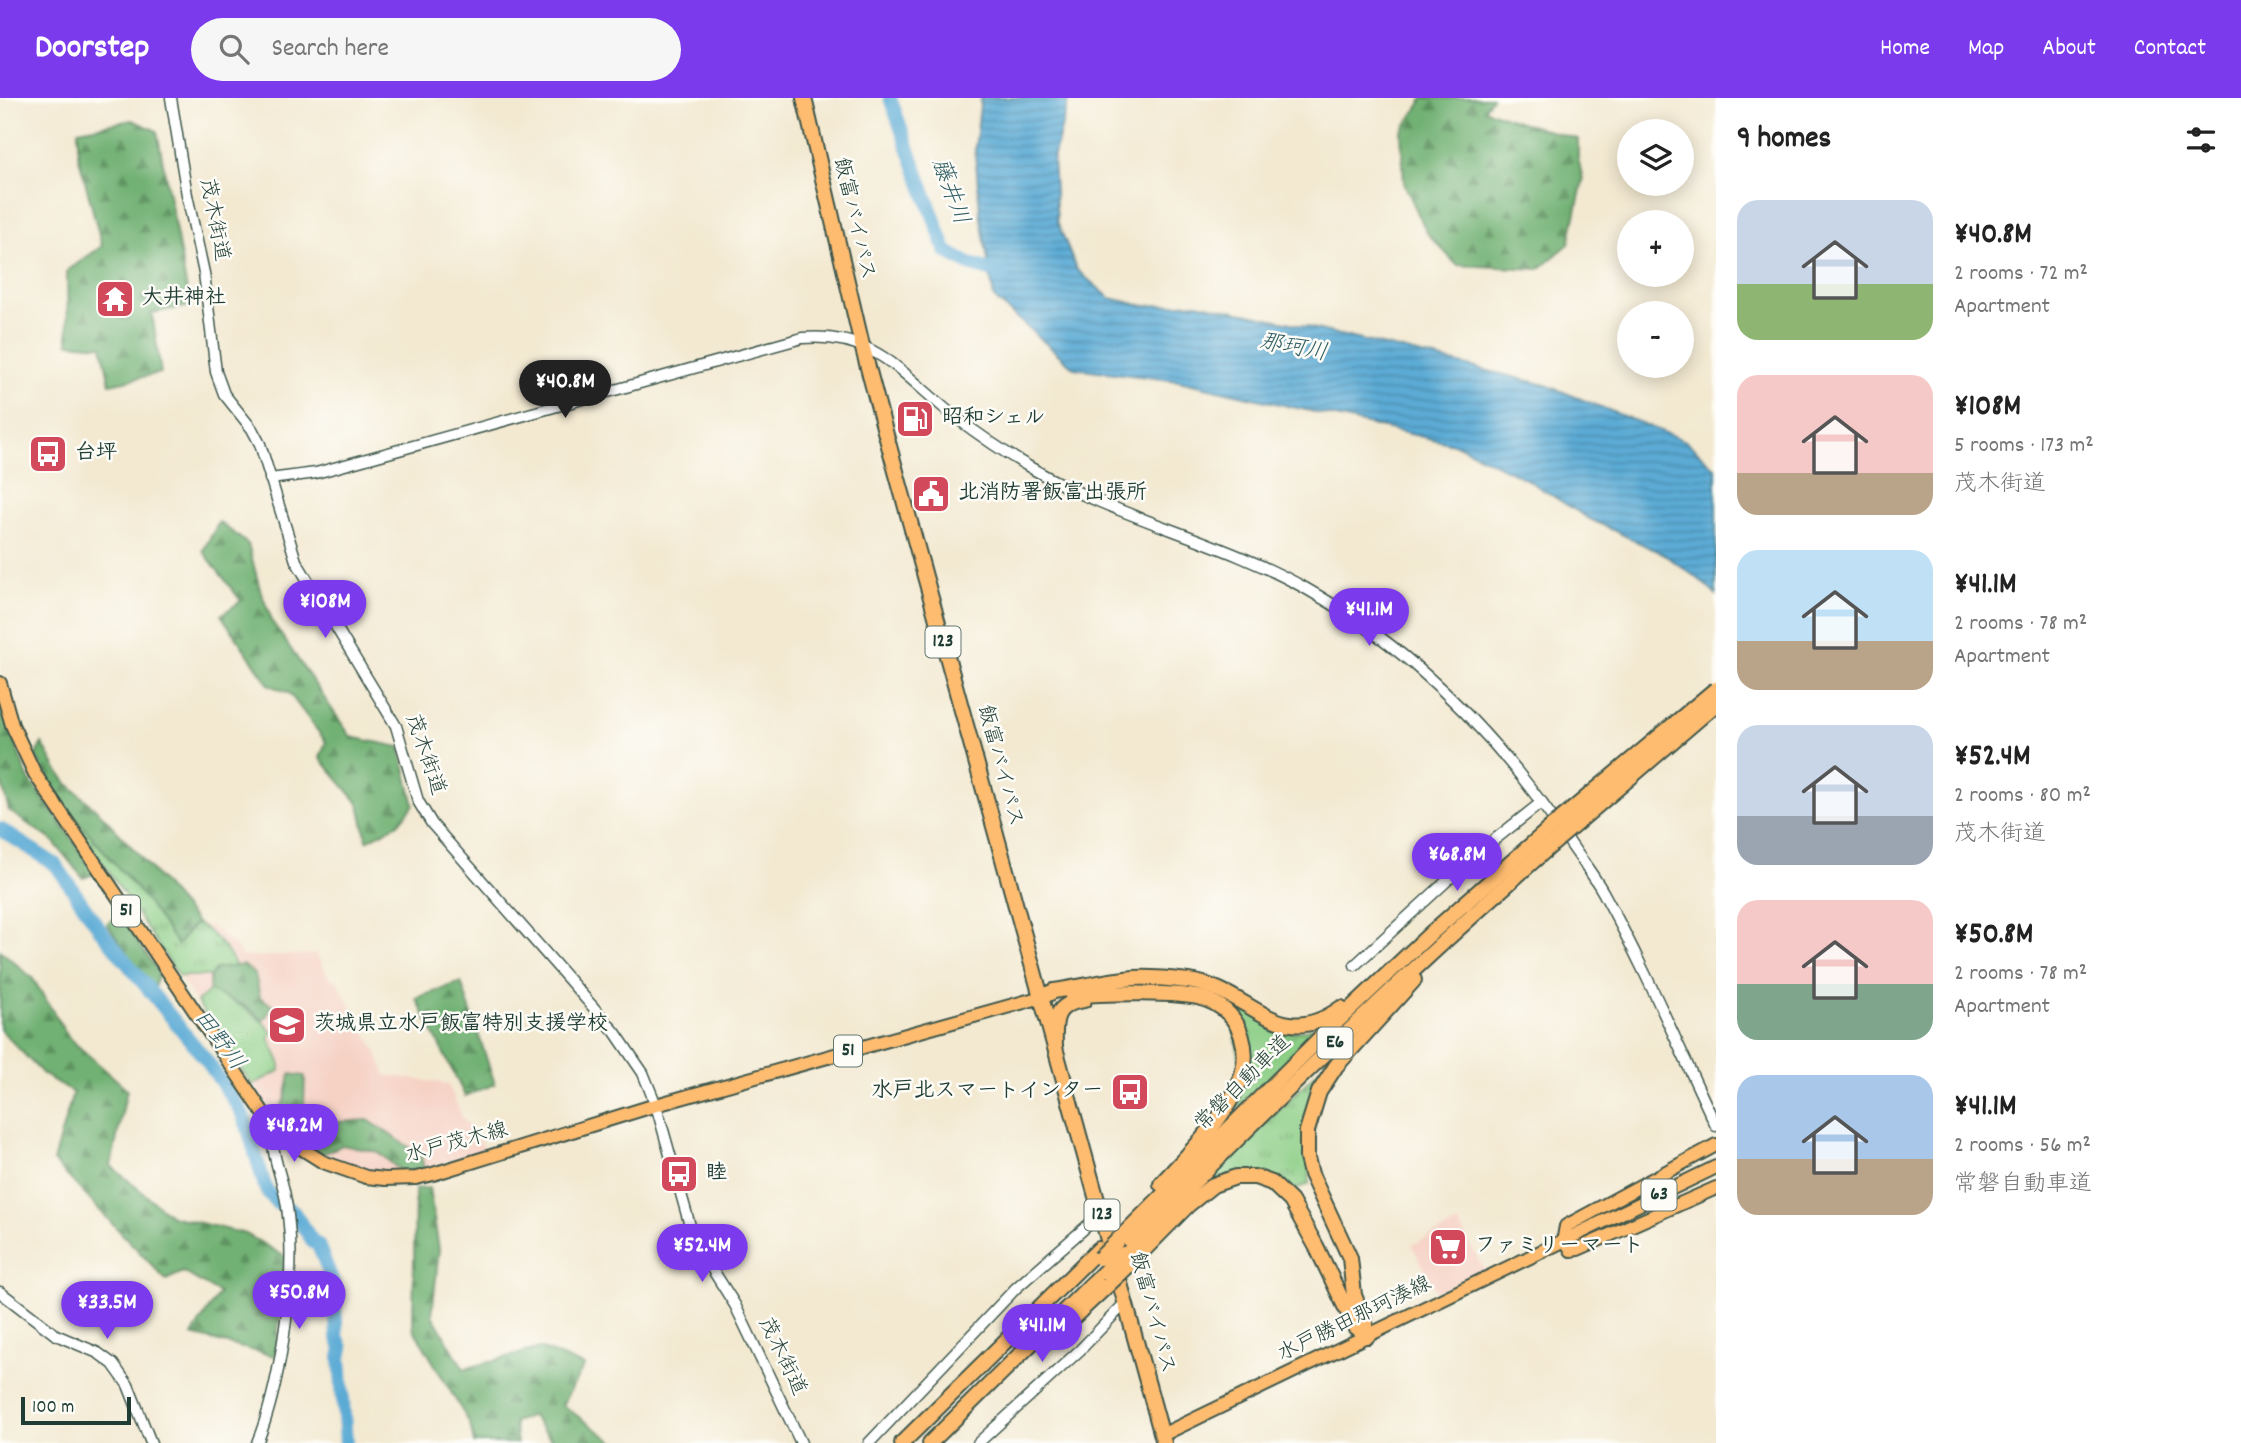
<!DOCTYPE html>
<html lang="en">
<head>
<meta charset="utf-8">
<style>
	body { margin:0; font-family:Dekko,"Klee One",sans-serif; background:#f6f6f6; color:#222; height:100vh; display:flex; flex-direction:column; font-size:26px; white-space:nowrap }
	* { box-sizing:border-box; margin:0 }
	p { font-size:23px; color:#767676 }
	.icon { flex:none; width:38px; height:38px; fill:none; stroke:currentColor; stroke-width:2; stroke-linecap:round; stroke-linejoin:round }
	.map { position:relative; flex:1; overflow:hidden }
	.drawer { display:flex; flex-direction:column; background:#fff; width:525px }
	.drawer>* { flex:none }
	.tools { position:absolute; left:1617px; top:21px; display:grid; gap:14px }
	.tools a { display:grid; place-items:center; width:77px; height:77px; border-radius:50%; background:#fff; box-shadow:0 4px 18px #0003; font-size:35px }
	.scale { position:absolute; left:21px; bottom:18px; width:110px; box-sizing:border-box; padding-left:7px; border:4px solid #1f3d34; border-top:0; font-size:19px; line-height:24px; white-space:nowrap; color:#1f3d34; -webkit-text-stroke:5px #fdfcf7; paint-order:stroke }
	.price { position:absolute; translate:-50% -60px; padding:0 16px; border-radius:24px; background:#7c3aed; color:#fff; font-size:23px; line-height:46px; filter:drop-shadow(0 2px 4px #0008) }
	.price::after { content:''; position:absolute; left:50%; top:42px; width:21px; height:16px; margin-left:-10px; background:inherit; clip-path:polygon(0 0,100% 0,50% 100%) }
	.price.current { background:#222; color:#fff }
	ul { padding:0; list-style:none }
	li { display:flex; align-items:center; gap:21px; height:175px; padding:0 21px }
	li span { display:grid; place-items:center; flex:none; width:196px; height:140px; border-radius:21px; color:#555 }
	li>.icon { margin-inline-start:auto }
	span .icon { width:84px; height:84px; fill:#fffc; stroke-width:1 }
	li b { font-size:30px }
	h2 { display:flex; justify-content:space-between; align-items:center; height:84px; padding:0 21px; font-size:30px }
	header { display:flex; align-items:center; gap:42px; box-sizing:border-box; height:98px; padding:0 35px; background:#7c3aed; color:#fff }
	header strong { font-size:33px }
	nav { display:flex; gap:38px; margin-inline-start:auto; font-size:24px }
	.search { width:490px; height:63px; background:#f6f6f6; display:flex; align-items:center; gap:18px; box-sizing:border-box; padding:0 24px; border-radius:38px; color:#767676; font-size:26px }
	main { display:flex; flex:1; min-height:0 }
	.map>svg:first-child { display:block }
	.built { fill:#f6d2c5 }
	.grass { fill:url(#grass-tufts); stroke:#56865d; stroke-width:2 }
	.forest { fill:url(#forest-firs); stroke:#487754; stroke-width:2 }
	.pitch { fill:#8cce86; stroke:#56865d; stroke-width:2 }
	.water { fill:url(#water-rules); stroke:#3d7484; stroke-width:2 }
	.lines { fill:none; stroke-linecap:round; stroke-linejoin:round }
	.river { stroke:#5babd5; stroke-width:14 }
	.tertiary-casing { stroke:#3f574c; stroke-width:13 }
	.primary-casing { stroke:#3f574c; stroke-width:16 }
	.trunk-casing { stroke:#3f574c; stroke-width:18 }
	.motorway-casing { stroke:#3f574c; stroke-width:18 }
	.tertiary { stroke:#fff; stroke-width:10 }
	.primary { stroke:#febc70; stroke-width:12 }
	.trunk { stroke:#febc70; stroke-width:14 }
	.motorway { stroke:#febc70; stroke-width:14 }
	.motorway-bridge-casing { stroke:#3f574c; stroke-width:18; stroke-linecap:butt }
	.motorway-bridge { stroke:#febc70; stroke-width:14 }
	.labels { text-anchor:middle; dominant-baseline:central; stroke-width:5; stroke-linejoin:round; paint-order:stroke }
	.shield { fill:#fdfcf7; stroke:#62766e; stroke-width:2 }
	.shield-label { font-size:19px; font-weight:bold; fill:#1f3d34 }
	.street-label { font-size:21px; fill:#1f3d34; stroke:#fdfcf7 }
	.poi-label { font-size:21px; font-weight:bold; fill:#1f3d34; stroke:#fdfcf7; text-anchor:start }
	.water-label { font-size:23px; font-style:italic; fill:#315e64; stroke:#fdfcf7 }
</style>
</head>
<body>
<header>
<strong>Doorstep</strong>
<div class="search"><svg class="icon" aria-label="search" viewBox="0 0 24 24"><circle cx="10" cy="10" r="6"/><path d="M15 15l6 6"/></svg>Search here</div>
<nav><a>Home</a><a>Map</a><a>About</a><a>Contact</a></nav>
</header>
<main>
<div class="map">
<svg width="1716" height="1345" viewBox="0 0 1716 1345">
	<defs>
		<pattern id="grass-tufts" width="24" height="20" patternUnits="userSpaceOnUse" patternTransform="scale(1.75)"><rect width="24" height="20" fill="#8cce86"/><path d="M3 7l-1-3M5 7V3M7 7l1-3M15 17l-1-3M17 17v-4M19 17l1-3" fill="none" stroke="#72a86e"/></pattern>
		<pattern id="forest-firs" width="22" height="20" patternUnits="userSpaceOnUse" patternTransform="scale(1.75)"><rect width="22" height="20" fill="#71b173"/><path d="M5 1l3.5 6h-7zM16 11l3.5 6h-7z" fill="#5c915f"/></pattern>
		<pattern id="water-rules" width="6" height="5" patternUnits="userSpaceOnUse" patternTransform="scale(1.75)"><rect width="6" height="5" fill="#5babd5"/><path d="M0 2.5h6" fill="none" stroke="#4b8cae"/></pattern>
	</defs>
	<rect width="100%" height="100%" fill="#fdfcf7"/>
	<filter id="ink" filterUnits="userSpaceOnUse"><feTurbulence type="fractalNoise" baseFrequency=".0143" numOctaves="2"/><feDisplacementMap in="SourceGraphic" scale="14" xChannelSelector="R" yChannelSelector="G"/><feConvolveMatrix kernelMatrix="1 2 1 2 8 2 1 2 1" color-interpolation-filters="sRGB"/></filter>
	<filter id="wash" filterUnits="userSpaceOnUse"><feTurbulence type="fractalNoise" baseFrequency=".00686" numOctaves="4" result="noise"/><feDisplacementMap in="SourceGraphic" scale="28" xChannelSelector="R" yChannelSelector="G"/><feGaussianBlur stdDeviation="1.57" result="paint"/><feColorMatrix in="noise" values="0 0 0 0 0 0 0 0 0 0 0 0 0 0 0 0 0 1.4 0 .05"/><feComposite in="paint" operator="in"/></filter>
	<g filter="url(#wash)">
		<rect width="100%" height="100%" fill="#f3e9d1"/>
		<g class="built">
			<path d="M197 825 211 828 237 850 242 859 316 856 329 880 336 882 375 951 386 977 448 986 462 1019 485 1051 440 1067 402 1074H383L351 1068 323 1056 300 1043 263 1003 179 878 178 870 190 830Z"/>
			<path d="M1458 1125 1485 1173 1437 1195 1412 1147Z"/>
		</g>
		<g class="grass">
			<path d="M62 704 142 797 177 846 197 825C215 836 226 850 236 868L217 871 210 878H179Z"/>
			<path d="M1175 885 1209 890 1280 931 1297 934 1322 928 1204 1044 1243 987 1232 913 1176 896Z"/>
			<path d="M1380 911 1317 990 1309 1086 1288 1094 1272 1081 1202 1089Z"/>
		</g>
		<g class="forest">
			<path d="M1424 0H1492L1484 11 1529 27 1578 41V60L1583 82 1569 146 1539 171 1457 167 1427 135 1404 85 1401 34Z"/>
			<path d="M132 22 157 33 190 208 152 215 161 275 110 286 102 248 68 245 67 173 102 148 78 56V32Z"/>
			<path d="M219 424 248 446 260 491 273 525 351 639 400 649 414 707 398 726 367 743 359 706 320 660 326 644 289 595 269 587 221 517 241 503 203 453Z"/>
			<path d="M0 606 28 680 73 742 94 776 83 780 53 743 9 713 0 679Z"/>
			<path d="M42 645 57 672 68 686 102 717 138 756 197 825 190 830 178 847 142 797 62 704 35 658Z"/>
			<path d="M119 816 159 875 153 893 107 826Z"/>
			<path d="M0 852 33 881 70 941 127 991 111 1068 171 1118 246 1136 286 1159 275 1258 192 1237 219 1195 183 1174 166 1182 53 1063 73 995 43 976 0 931Z"/>
			<path d="M243 867 255 876 260 899 273 908 263 923C251 908 227 900 209 893L210 878 216 871Z"/>
			<path d="M461 884 495 986 465 998 416 900Z"/>
			<path d="M290 976 305 978 304 1007 322 1025 368 1022 421 1057 424 1071 402 1074 378 1054 342 1047 323 1056 300 1043 275 1017 285 1002Z"/>
			<path d="M429 1090 439 1151 432 1217 464 1271 540 1250 584 1268 562 1307 616 1345H554L532 1318 514 1324 517 1345H474L470 1326 413 1230 415 1091Z"/>
		</g>
		<path class="pitch" d="M209 893C234 903 255 913 272 934L269 940 280 964V973L252 987 197 904Z"/>
		<path class="water" d="M981 0H1069L1053 61 1057 123 1077 172 1110 200 1145 208 1197 205 1287 224 1546 287 1686 343 1716 371V497L1700 482 1663 456 1588 420 1526 381 1458 347 1179 283 1074 270 994 200 980 114 975 50Z"/>
		<g class="lines">
			<g class="river">
				<path d="M890 0 946 153 969 166 1004 176"/>
				<path d="M0 731 56 767 101 833 207 963 241 1013 248 1030 266 1092 277 1105 293 1113 313 1144 318 1147 333 1184 337 1238 342 1250 340 1260 346 1345"/>
			</g>
		</g>
	</g>
	<g filter="url(#ink)">
		<g class="lines">
			<defs>
				<g id="tertiary">
					<path d="M171 0 187 97 204 175 216 274 224 296 252 331 260 346 296 463 396 628 418 703 432 726 615 934 643 975 656 1007 694 1142 735 1207 801 1345"/>
					<path d="M270 381 316 375 802 240C876 234 901 276 954 318 979 337 1005 355 1033 371 1119 421 1218 441 1305 490 1414 551 1498 639 1568 742 1579 759 1593 776 1603 794 1645 870 1679 950 1716 1028"/>
					<path d="M1355 867 1474 758 1542 704"/>
					<path d="M0 1194 56 1237 98 1255 113 1266 128 1287 151 1345"/>
					<path d="M257 1345C279 1291 293 1198 290 1140 289 1126 288 1111 285 1098 282 1078 267 1048 276 1030"/>
					<path d="M869 1345 1016 1190 1102 1115"/>
					<path d="M978 1345 1080 1252 1126 1204"/>
				</g>
				<g id="primary">
					<path d="M0 585 12 627 35 676 262 1013 288 1042 323 1064 366 1079 385 1081 416 1080 433 1076 656 1007 1042 899"/>
					<path d="M1716 1047 1566 1128 1564 1139 1571 1152 1578 1151 1716 1090"/>
					<path d="M1162 1337 1716 1069"/>
				</g>
				<path id="trunk" d="M804 0 862 247 886 337 1164 1345"/>
				<g id="motorway">
					<path d="M1072 898C1100 895 1180 893 1205 901 1244 915 1253 956 1237 990 1220 1026 1187 1057 1161 1086"/>
					<path d="M1042 899 1054 893C1081 889 1108 882 1134 880 1152 879 1171 881 1188 883 1250 890 1277 957 1341 910"/>
					<path d="M1055 947C1054 920 1055 906 1084 902"/>
					<path d="M1119 1141 1327 933 1429 837 1548 732"/>
					<path d="M1123 1156C1263 1013 1406 875 1556 743"/>
					<path d="M1128 1168 1188 1107 1213 1087 1236 1079H1255L1272 1085 1291 1103 1316 1148 1355 1229 1367 1238"/>
					<path d="M1367 1238 1365 1225 1354 1197 1350 1160 1311 1076 1307 1060V1033L1319 994 1336 968 1414 882"/>
					<path d="M1047 1244 1108 1187"/>
					<path d="M902 1345 1099 1151"/>
					<path d="M930 1345 1104 1174"/>
				</g>
			</defs>
			<use href="#tertiary" class="tertiary-casing"/>
			<use href="#primary" class="primary-casing"/>
			<use href="#trunk" class="trunk-casing"/>
			<use href="#motorway" class="motorway-casing"/>
			<use href="#tertiary" class="tertiary"/>
			<use href="#primary" class="primary"/>
			<use href="#trunk" class="trunk"/>
			<use href="#motorway" class="motorway"/>
			<defs>
				<g id="motorway-bridge">
					<path d="M1548 732 1716 591"/>
					<path d="M1556 743 1716 606"/>
					<path d="M1100 1160 1119 1141"/>
					<path d="M1104 1174 1123 1156"/>
					<path d="M1108 1187 1128 1168"/>
				</g>
			</defs>
			<use href="#motorway-bridge" class="motorway-bridge-casing"/>
			<use href="#motorway-bridge" class="motorway-bridge"/>
		</g>
	</g>
	<defs>
		<symbol id="temple-square" viewBox="-11 -11 22 22"><rect x="-9" y="-9" width="18" height="18" rx="4" fill="#d1495b" stroke="#fdfcf7"/><path d="M0-6L5-2H3V0L6.5 2.5H4V6H1.5V3h-3V6H-4V2.5H-6.5L-3 0V-2H-5Z" fill="#fff"/></symbol>
		<symbol id="fuel-square" viewBox="-11 -11 22 22"><rect x="-9" y="-9" width="18" height="18" rx="4" fill="#d1495b" stroke="#fdfcf7"/><path d="M-5.5-6h7V0h2V4h1.3V-2.5L3-4.5l.8-.8L6-3V5H2.5V1h-1V6h-7ZM-4.2-4.7v3.2H.2V-4.7Z" fill="#fff"/></symbol>
		<symbol id="bus-square" viewBox="-11 -11 22 22"><rect x="-9" y="-9" width="18" height="18" rx="4" fill="#d1495b" stroke="#fdfcf7"/><path d="M-5-6H5V4H4V6H2V4H-2V6H-4V4H-5ZM-3.5-4V0h7V-4ZM-3.5 1.2v1.5H-2V1.2ZM2 1.2v1.5H3.5V1.2Z" fill="#fff"/></symbol>
		<symbol id="civic-square" viewBox="-11 -11 22 22"><rect x="-9" y="-9" width="18" height="18" rx="4" fill="#d1495b" stroke="#fdfcf7"/><path d="M-.6-6.5H3V-4.5H.6V-3L4-1V1h2V6H-6V1h2V-1L-.6-3ZM-1.2 2.5V6h2.4V2.5Z" fill="#fff"/></symbol>
		<symbol id="school-square" viewBox="-11 -11 22 22"><rect x="-9" y="-9" width="18" height="18" rx="4" fill="#d1495b" stroke="#fdfcf7"/><path d="M0-5L7-2L0 1L-7-2ZM-4 1L0 2.5L4 1V4Q0 6-4 4Z" fill="#fff"/></symbol>
		<symbol id="supermarket-square" viewBox="-11 -11 22 22"><rect x="-9" y="-9" width="18" height="18" rx="4" fill="#d1495b" stroke="#fdfcf7"/><path d="M-6-5.5h2.5l.6 2H6L4.5 2H-2.5L-4.4-4H-6ZM-1.5 3.2a1.3 1.3 0 1 0 .1 0ZM3 3.2a1.3 1.3 0 1 0 .1 0Z" fill="#fff"/></symbol>
	</defs>
	<g fill-rule="evenodd">
		<use href="#temple-square" x="93" y="179" width="44" height="44"/>
		<use href="#fuel-square" x="893" y="299" width="44" height="44"/>
		<use href="#bus-square" x="26" y="334" width="44" height="44"/>
		<use href="#civic-square" x="909" y="374" width="44" height="44"/>
		<use href="#school-square" x="265" y="905" width="44" height="44"/>
		<use href="#bus-square" x="1108" y="972" width="44" height="44"/>
		<use href="#bus-square" x="657" y="1054" width="44" height="44"/>
		<use href="#supermarket-square" x="1426" y="1127" width="44" height="44"/>
	</g>
	<g class="labels">
		<g class="shield">
			<rect x="925.5" y="528.5" width="35" height="31" rx="5"/>
			<rect x="112" y="797.5" width="28" height="31" rx="5"/>
			<rect x="1317.5" y="929.5" width="35" height="31" rx="5"/>
			<rect x="834" y="937.5" width="28" height="31" rx="5"/>
			<rect x="1641.5" y="1081.5" width="35" height="31" rx="5"/>
			<rect x="1084.5" y="1101.5" width="35" height="31" rx="5"/>
		</g>
		<g class="shield-label">
			<text x="943" y="544">123</text>
			<text x="126" y="813">51</text>
			<text x="1335" y="945">E6</text>
			<text x="848" y="953">51</text>
			<text x="1659" y="1097">63</text>
			<text x="1102" y="1117">123</text>
		</g>
		<g class="street-label">
			<text transform="translate(853 121) rotate(77)">飯富バイパス</text>
			<text transform="translate(213 122) rotate(79)">茂木街道</text>
			<text transform="translate(424 657) rotate(71)">茂木街道</text>
			<text transform="translate(999 668) rotate(75)">飯富バイパス</text>
			<text transform="translate(1244 986) rotate(-45)">常磐自動車道</text>
			<text transform="translate(457 1046) rotate(-15)">水戸茂木線</text>
			<text transform="translate(1151 1215) rotate(75)">飯富バイパス</text>
			<text transform="translate(1355 1222) rotate(-26)">水戸勝田那珂湊線</text>
			<text transform="translate(781 1259) rotate(64)">茂木街道</text>
		</g>
		<g class="poi-label">
			<text x="142" y="201">大井神社</text>
			<text x="942" y="321">昭和シェル</text>
			<text x="75" y="356">台坪</text>
			<text x="958" y="396">北消防署飯富出張所</text>
			<text x="314" y="927">茨城県立水戸飯富特別支援学校</text>
			<text x="1103" y="994" text-anchor="end">水戸北スマートインター</text>
			<text x="706" y="1076">睦</text>
			<text x="1475" y="1149">ファミリーマート</text>
		</g>
		<g class="water-label">
			<text transform="translate(949 94) rotate(70)">藤井川</text>
			<text transform="translate(1293 251) rotate(10)">那珂川</text>
			<text transform="translate(218 943) rotate(53)">田野川</text>
		</g>
	</g>
</svg>
<div class="tools">
<a><svg class="icon" aria-label="layers" viewBox="0 0 24 24"><path d="M12 4l9 5-9 5-9-5zM3 14l9 5 9-5"/></svg></a>
<a>+</a>
<a>−</a>
</div>
<div class="scale">100 m</div>
<b class="price current" style="left:565px;top:322px">¥40.8M</b>
<b class="price" style="left:325px;top:542px">¥108M</b>
<b class="price" style="left:1369px;top:550px">¥41.1M</b>
<b class="price" style="left:1457px;top:795px">¥68.8M</b>
<b class="price" style="left:294px;top:1066px">¥48.2M</b>
<b class="price" style="left:702px;top:1186px">¥52.4M</b>
<b class="price" style="left:299px;top:1233px">¥50.8M</b>
<b class="price" style="left:107px;top:1243px">¥33.5M</b>
<b class="price" style="left:1042px;top:1266px">¥41.1M</b>
</div>
<section class="drawer">
<h2>9 homes<svg class="icon" aria-label="filters" viewBox="0 0 24 24"><path d="M4 7h16M4 17h16"/><circle cx="9" cy="7" r="2"/><circle cx="15" cy="17" r="2"/></svg></h2>
<ul>
<li><span style="background:linear-gradient(#c9d6e8 60%,#8fb573 0)"><svg class="icon" aria-label="home" viewBox="0 0 24 24"><path d="M3 11l9-7 9 7M6 9v11h12V9"/></svg></span><div><b>¥40.8M</b><p>2 rooms · 72 m²</p><p>Apartment</p></div></li>
<li><span style="background:linear-gradient(#f6c9c9 70%,#b9a48a 0)"><svg class="icon" aria-label="home" viewBox="0 0 24 24"><path d="M3 11l9-7 9 7M6 9v11h12V9"/></svg></span><div><b>¥108M</b><p>5 rooms · 173 m²</p><p>茂木街道</p></div></li>
<li><span style="background:linear-gradient(#bfe0f5 65%,#b9a48a 0)"><svg class="icon" aria-label="home" viewBox="0 0 24 24"><path d="M3 11l9-7 9 7M6 9v11h12V9"/></svg></span><div><b>¥41.1M</b><p>2 rooms · 78 m²</p><p>Apartment</p></div></li>
<li><span style="background:linear-gradient(#c9d6e8 65%,#9aa5b1 0)"><svg class="icon" aria-label="home" viewBox="0 0 24 24"><path d="M3 11l9-7 9 7M6 9v11h12V9"/></svg></span><div><b>¥52.4M</b><p>2 rooms · 80 m²</p><p>茂木街道</p></div></li>
<li><span style="background:linear-gradient(#f6c9c9 60%,#7fa58c 0)"><svg class="icon" aria-label="home" viewBox="0 0 24 24"><path d="M3 11l9-7 9 7M6 9v11h12V9"/></svg></span><div><b>¥50.8M</b><p>2 rooms · 78 m²</p><p>Apartment</p></div></li>
<li><span style="background:linear-gradient(#a9c7e8 60%,#b9a48a 0)"><svg class="icon" aria-label="home" viewBox="0 0 24 24"><path d="M3 11l9-7 9 7M6 9v11h12V9"/></svg></span><div><b>¥41.1M</b><p>2 rooms · 56 m²</p><p>常磐自動車道</p></div></li>
</ul>
</section>
</main>
</body>
</html>
